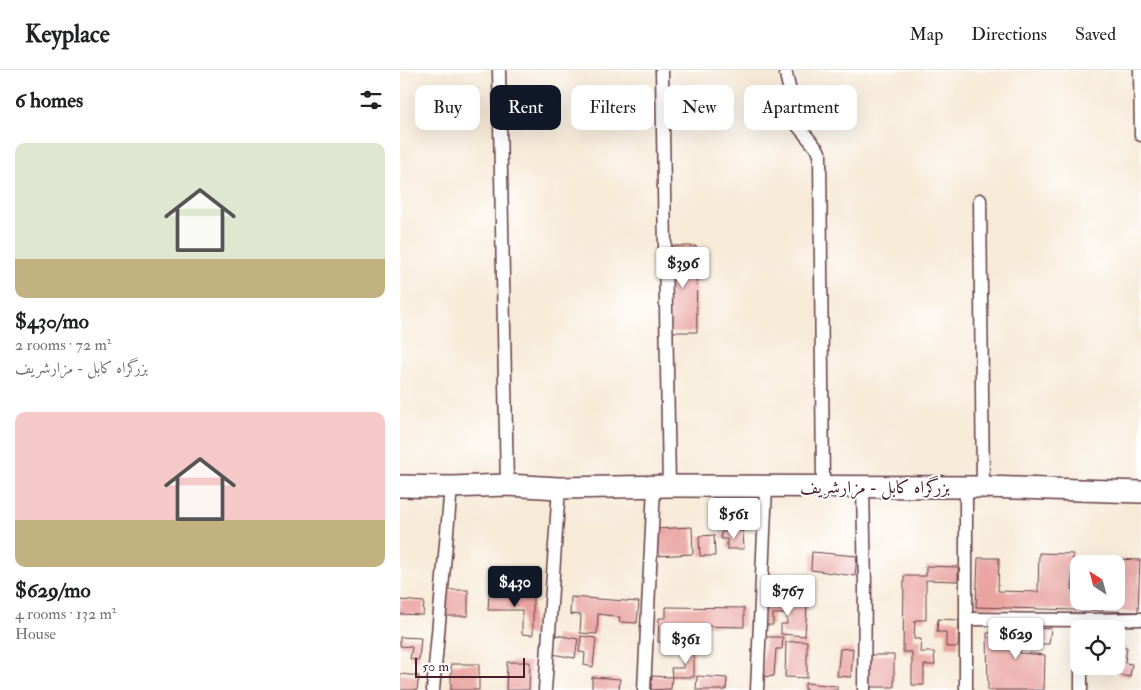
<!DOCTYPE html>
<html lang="en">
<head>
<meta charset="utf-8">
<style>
	body { margin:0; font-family:"IM FELL Double Pica",Amiri,serif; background:#f6f6f6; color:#202124; height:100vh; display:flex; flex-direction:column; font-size:19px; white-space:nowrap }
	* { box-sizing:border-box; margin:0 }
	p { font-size:16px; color:#757577 }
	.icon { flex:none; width:28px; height:28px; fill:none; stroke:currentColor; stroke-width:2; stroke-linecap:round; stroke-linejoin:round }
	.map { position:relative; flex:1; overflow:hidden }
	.sheet { display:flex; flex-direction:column; background:#fff; width:400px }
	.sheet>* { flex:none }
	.guide { position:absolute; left:15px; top:15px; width:475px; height:45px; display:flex; gap:10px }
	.needle { width:32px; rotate:324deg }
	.tools { position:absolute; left:670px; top:485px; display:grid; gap:10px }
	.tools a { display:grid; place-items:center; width:55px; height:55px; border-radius:10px; background:#fff; box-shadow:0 5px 20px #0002; font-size:25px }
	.scale { position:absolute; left:15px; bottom:12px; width:110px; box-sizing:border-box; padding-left:5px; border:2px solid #4a1f2b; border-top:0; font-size:14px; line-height:18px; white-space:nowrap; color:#4a1f2b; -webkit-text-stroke:4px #fff; paint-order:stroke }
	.price { position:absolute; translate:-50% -42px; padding:0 11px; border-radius:5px; background:#fff; color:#222; font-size:16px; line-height:32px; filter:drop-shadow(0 1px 2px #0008) }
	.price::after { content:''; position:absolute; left:50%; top:30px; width:15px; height:11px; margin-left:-8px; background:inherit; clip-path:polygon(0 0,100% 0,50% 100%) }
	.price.active { background:#111827; color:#fff }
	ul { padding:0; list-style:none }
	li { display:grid; align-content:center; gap:10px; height:265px; padding:0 15px }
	li span { display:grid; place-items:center; height:155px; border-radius:10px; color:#555 }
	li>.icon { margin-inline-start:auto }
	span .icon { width:90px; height:90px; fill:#fffc; stroke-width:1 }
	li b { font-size:21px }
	h2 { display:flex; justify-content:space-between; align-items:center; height:60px; padding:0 15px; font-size:21px }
	.pill { padding:0 18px; border-radius:10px; background:#fff; box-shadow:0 5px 20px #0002; font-size:18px; line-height:45px }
	.pill.active { background:#111827; color:#fff }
	header { display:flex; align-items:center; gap:30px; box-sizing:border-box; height:70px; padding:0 25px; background:#fff; border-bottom:1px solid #e0e0e0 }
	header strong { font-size:24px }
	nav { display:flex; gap:28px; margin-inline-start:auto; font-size:18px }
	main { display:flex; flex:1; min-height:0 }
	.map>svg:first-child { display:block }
	.building { fill:#e9a4a1 }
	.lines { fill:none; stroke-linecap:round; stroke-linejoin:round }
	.minor-casing { stroke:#643d45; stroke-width:15 }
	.trunk-casing { stroke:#643d45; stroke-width:24 }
	.minor { stroke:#fff; stroke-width:12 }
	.trunk { stroke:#fff; stroke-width:21 }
	.labels { text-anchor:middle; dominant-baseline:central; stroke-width:4; stroke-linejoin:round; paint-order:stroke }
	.street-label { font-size:18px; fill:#4a1f2b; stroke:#fff }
</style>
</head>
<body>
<header>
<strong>Keyplace</strong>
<nav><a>Map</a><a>Directions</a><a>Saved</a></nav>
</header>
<main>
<section class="sheet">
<h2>6 homes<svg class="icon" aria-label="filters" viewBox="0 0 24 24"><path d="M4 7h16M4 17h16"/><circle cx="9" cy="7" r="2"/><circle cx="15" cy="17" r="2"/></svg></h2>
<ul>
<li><span style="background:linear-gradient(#dfe7d0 75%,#c2b280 0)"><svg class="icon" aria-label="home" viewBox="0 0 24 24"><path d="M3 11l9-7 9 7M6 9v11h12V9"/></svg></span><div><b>$430/mo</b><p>2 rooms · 72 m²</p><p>بزرگراه کابل - مزارشریف</p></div></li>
<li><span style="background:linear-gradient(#f6c9c9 70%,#c2b280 0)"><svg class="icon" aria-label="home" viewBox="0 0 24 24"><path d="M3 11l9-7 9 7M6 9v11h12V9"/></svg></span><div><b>$629/mo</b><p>4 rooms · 132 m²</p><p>House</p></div></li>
</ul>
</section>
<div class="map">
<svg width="741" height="620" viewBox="0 0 741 620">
	<rect width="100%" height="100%" fill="#fff"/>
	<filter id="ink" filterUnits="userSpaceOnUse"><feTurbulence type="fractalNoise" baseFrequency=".02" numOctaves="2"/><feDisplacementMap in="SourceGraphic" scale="10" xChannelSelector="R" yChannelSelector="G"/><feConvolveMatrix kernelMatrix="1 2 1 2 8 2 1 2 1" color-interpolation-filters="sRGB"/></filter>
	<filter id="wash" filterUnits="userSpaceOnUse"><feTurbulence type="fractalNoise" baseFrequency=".0096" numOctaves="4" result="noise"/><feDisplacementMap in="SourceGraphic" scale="20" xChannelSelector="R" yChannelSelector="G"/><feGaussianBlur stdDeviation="1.12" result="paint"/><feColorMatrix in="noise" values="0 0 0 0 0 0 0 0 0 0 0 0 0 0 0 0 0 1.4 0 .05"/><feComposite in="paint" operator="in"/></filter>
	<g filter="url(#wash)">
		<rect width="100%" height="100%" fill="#f7ead7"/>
		<g id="blocks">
			<g class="building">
				<path d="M269 176H296L297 262H270Z"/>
				<path d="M292 457 293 484 256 486 255 459Z"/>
				<path d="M343 461 344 479H327V469H321V462Z"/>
				<path d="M314 465 315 486H300L299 466Z"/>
				<path d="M412 482 457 486 455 506 411 500Z"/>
				<path d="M639 483 673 484 672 520H679V531H716V494H711V489L740 490 738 542 576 537 578 488H599L598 521 638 522Z"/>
				<path d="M526 496 558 497V511L526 510V550H515L514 569H521L520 582H534L535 595H524V615H512V582H503L504 506H526Z"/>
				<rect x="393" y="509" width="18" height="20"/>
				<rect x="44" y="520" width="24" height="26"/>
				<path d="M89 524H133V565L122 564V540H88Z"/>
				<path d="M171 527 239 532 237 553 219 552 220 547 198 544 197 564 180 563 181 545 170 544Z"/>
				<path d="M0 530 24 532 23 545 0 544Z"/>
				<path d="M365 532 407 535 405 566 381 564V554H387V544H373V555H363Z"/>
				<path d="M266 537 344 538V557L296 556 295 573 258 572 259 548H266Z"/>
				<path d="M538 549 559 550 558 577H546V562H537Z"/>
				<rect x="689" y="556" width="21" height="3"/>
				<path d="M651 558 649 574H620V583L645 585 644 620H588L587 563Z"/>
				<path d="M156 565 178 569 175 588 152 584Z"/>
				<path d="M181 566 196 568 193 597 184 595 185 583 179 582Z"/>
				<path d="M0 567 21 568 19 590 10 589 12 577 0 576Z"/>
				<path d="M365 567H383L382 579H376L374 606 362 607Z"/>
				<path d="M407 571V608L385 607 386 572Z"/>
				<path d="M716 577H727L725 593 732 594 730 607 718 605 719 592H716Z"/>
				<path d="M283 578H294V607H272L271 598H283Z"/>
				<path d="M453 578 451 607 437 606 440 579Z"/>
				<path d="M467 585H494V617H468Z"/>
				<path d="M107 592H130L129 620H106Z"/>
				<rect x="51" y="594" width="28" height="26"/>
				<path d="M0 604 19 606 17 620H0Z"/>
				<path d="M250 606 272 607 271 619 249 620Z"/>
				<path d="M297 606 327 608 326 620H296Z"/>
				<path d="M192 607 220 609 219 620H192Z"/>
				<path d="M405 613 437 616V620H405Z"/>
			</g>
		</g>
	</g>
	<g filter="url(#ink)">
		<use href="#blocks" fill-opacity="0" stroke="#643d45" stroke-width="1"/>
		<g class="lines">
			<defs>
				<g id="minor">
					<path d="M99 0 107 415"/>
					<path d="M262 0 269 416"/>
					<path d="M385 0 398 56 418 80 420 85 423 417"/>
					<path d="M740 0 741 65"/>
					<path d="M580 130 583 417"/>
					<path d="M463 417 465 516 464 620"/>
					<path d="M566 417V620"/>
					<path d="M567 549 681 550 741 549"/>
					<path d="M33 620 51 417"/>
					<path d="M145 620 159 418"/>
					<path d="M244 620 254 417"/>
					<path d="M357 620 366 417"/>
					<path d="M681 620V596"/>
				</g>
				<path id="trunk" d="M0 416 51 417 107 415 159 418 269 416 583 417 741 422"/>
			</defs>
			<use href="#minor" class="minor-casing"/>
			<use href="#trunk" class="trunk-casing"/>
			<use href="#minor" class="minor"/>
			<use href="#trunk" class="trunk"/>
		</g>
	</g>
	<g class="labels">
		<g class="street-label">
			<text x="475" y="417">بزرگراه کابل - مزارشریف</text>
		</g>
	</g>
</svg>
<div class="tools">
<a><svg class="needle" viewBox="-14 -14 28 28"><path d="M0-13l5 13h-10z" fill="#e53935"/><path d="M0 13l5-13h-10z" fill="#757577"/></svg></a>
<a><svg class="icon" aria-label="locate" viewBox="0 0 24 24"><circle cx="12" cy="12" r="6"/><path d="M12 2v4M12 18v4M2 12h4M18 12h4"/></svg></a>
</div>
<div class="scale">50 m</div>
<b class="price" style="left:283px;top:219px">$396</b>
<b class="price" style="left:334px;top:470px">$561</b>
<b class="price active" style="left:115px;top:538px">$430</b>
<b class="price" style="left:388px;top:547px">$767</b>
<b class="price" style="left:616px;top:590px">$629</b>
<b class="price" style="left:286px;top:595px">$361</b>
<div class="guide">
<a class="pill">Buy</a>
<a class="pill active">Rent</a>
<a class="pill">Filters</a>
<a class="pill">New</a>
<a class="pill">Apartment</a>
</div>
</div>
</main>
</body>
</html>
